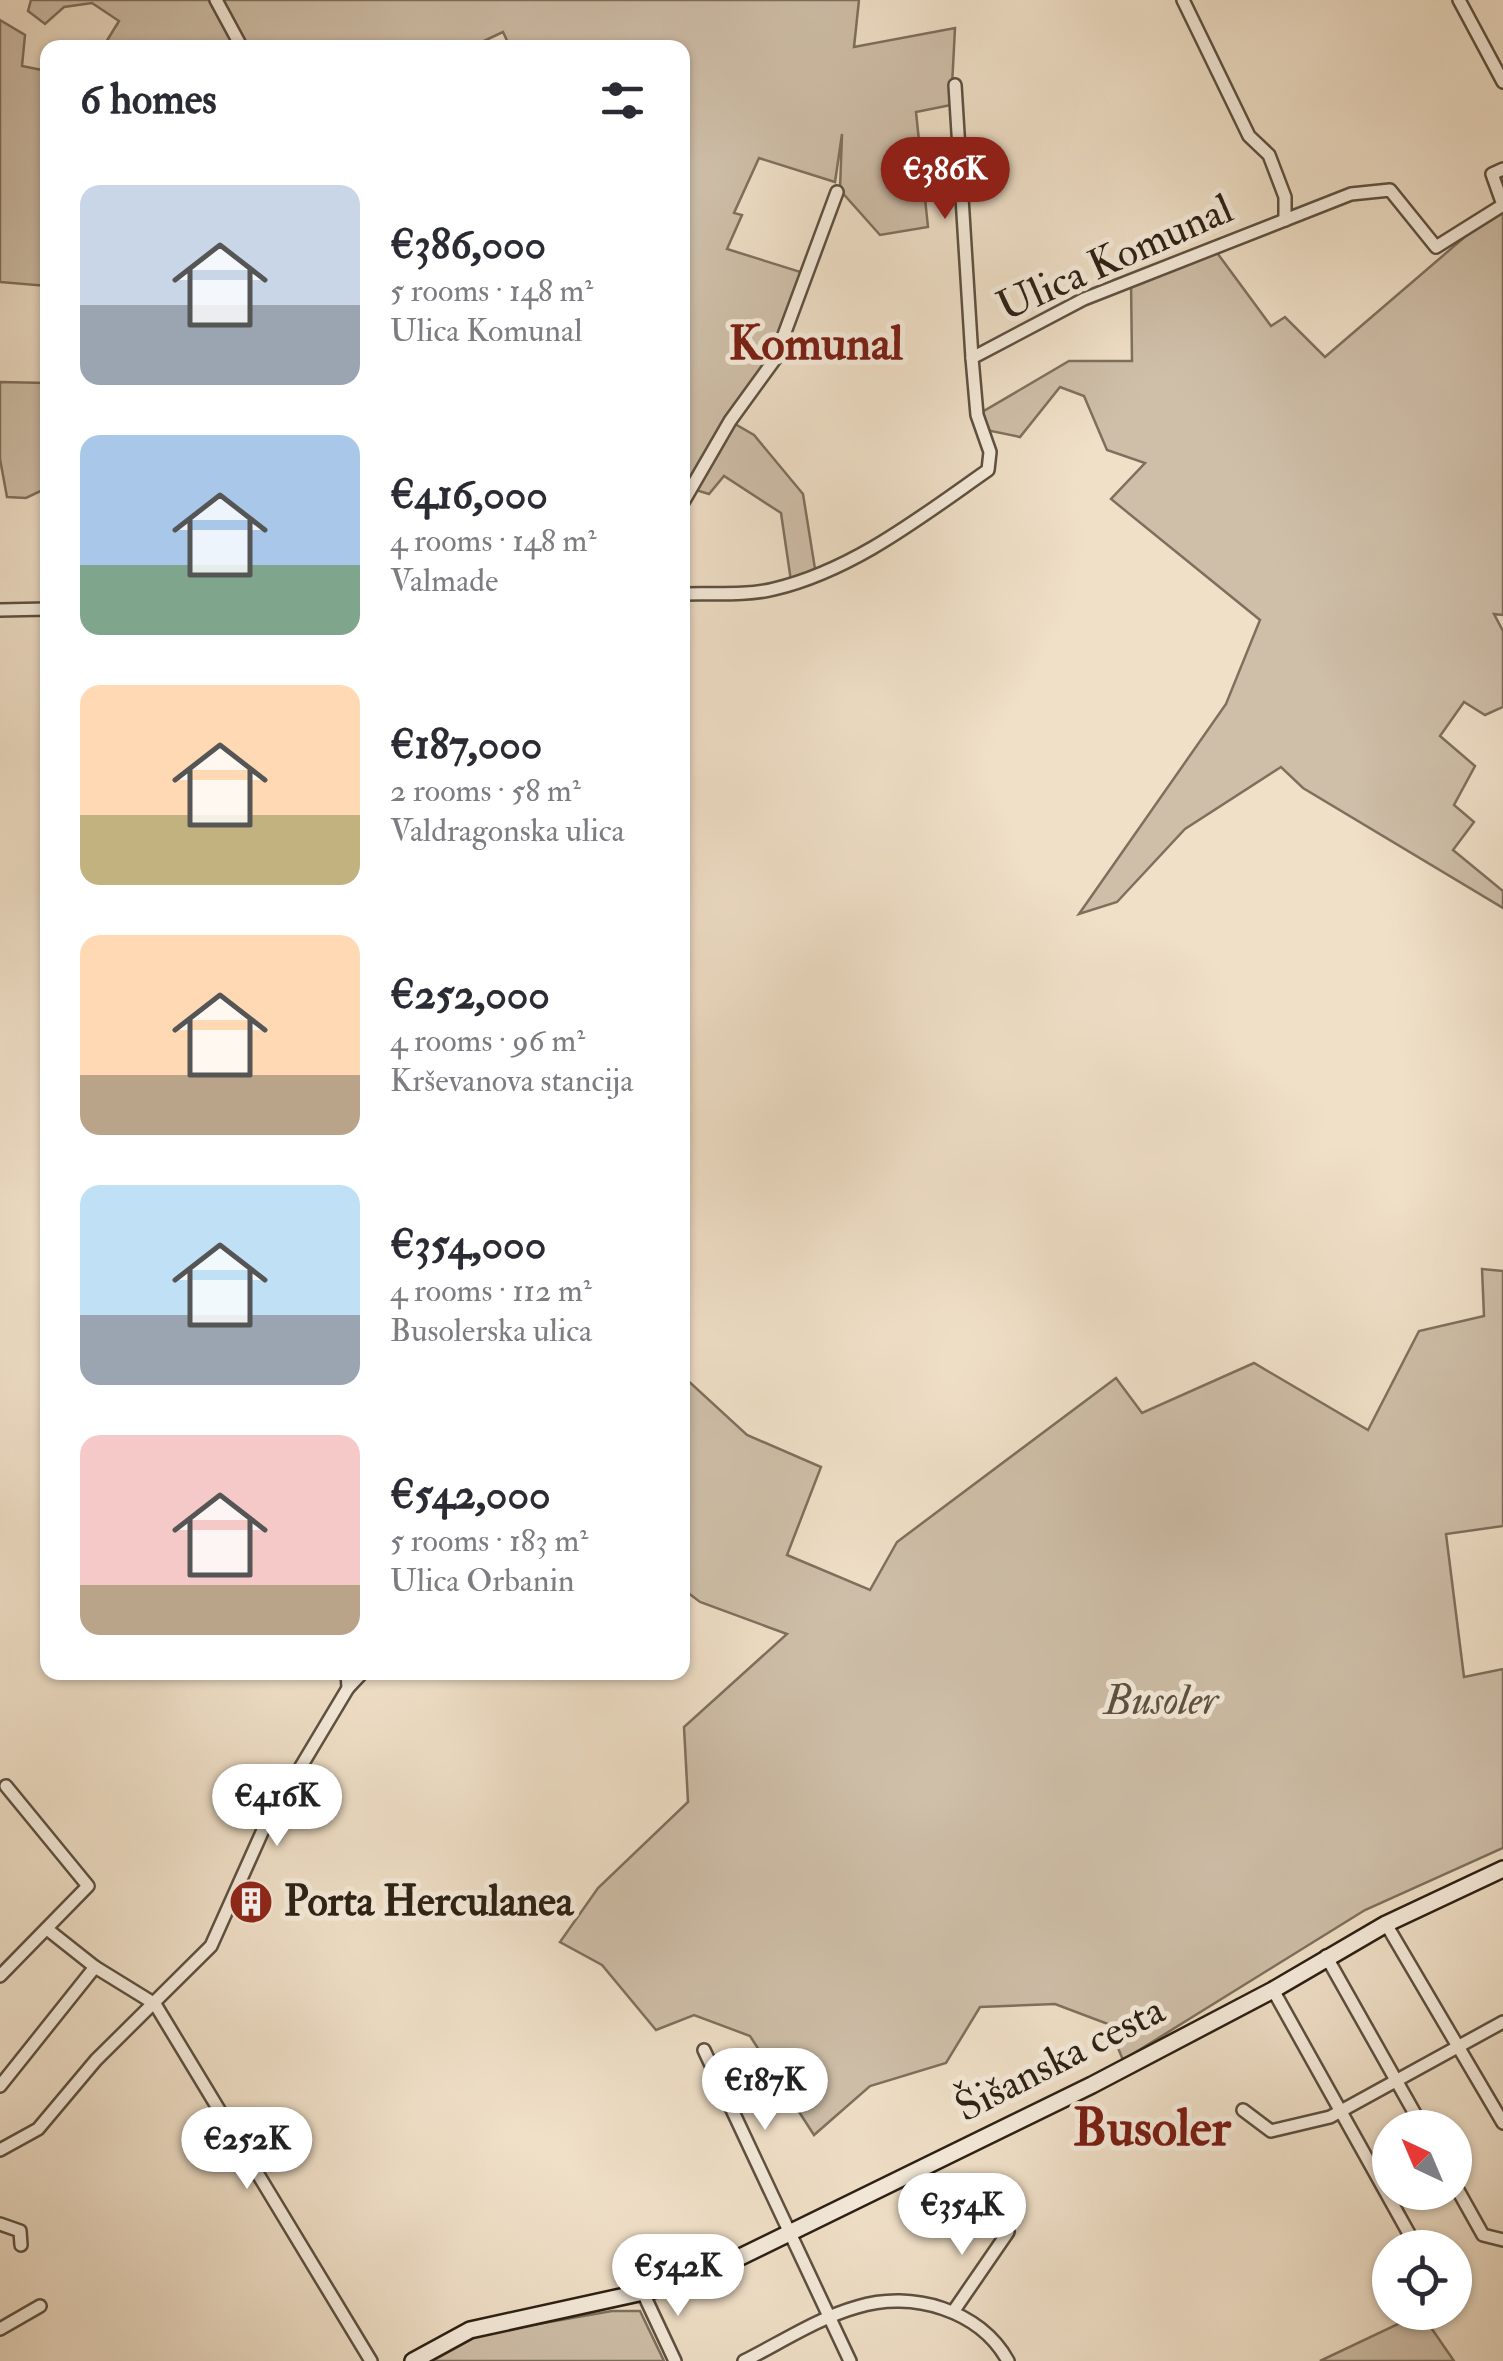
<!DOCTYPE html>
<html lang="en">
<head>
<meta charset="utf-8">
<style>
	body { margin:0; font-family:"IM FELL Double Pica",serif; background:#f2f2f3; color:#2b2b33; height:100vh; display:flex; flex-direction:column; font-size:38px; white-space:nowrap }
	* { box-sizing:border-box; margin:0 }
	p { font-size:32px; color:#7c7c81 }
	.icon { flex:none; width:55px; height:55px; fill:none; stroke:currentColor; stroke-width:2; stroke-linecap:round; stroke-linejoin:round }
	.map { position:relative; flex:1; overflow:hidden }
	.details { position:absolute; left:40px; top:40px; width:650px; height:1640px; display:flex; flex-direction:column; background:#fff; border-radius:20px; box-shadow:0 2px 8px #0004 }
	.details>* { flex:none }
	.needle { width:65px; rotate:316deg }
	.controls { position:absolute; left:1372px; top:2110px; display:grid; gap:20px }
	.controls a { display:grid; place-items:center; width:100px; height:100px; border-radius:50%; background:#fff; box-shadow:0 2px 8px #0004; font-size:50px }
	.price { position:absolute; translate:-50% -85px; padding:0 22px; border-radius:35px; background:#fff; color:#222; font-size:32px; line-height:65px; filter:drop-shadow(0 2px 5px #0008) }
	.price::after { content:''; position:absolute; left:50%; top:60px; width:30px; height:22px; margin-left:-15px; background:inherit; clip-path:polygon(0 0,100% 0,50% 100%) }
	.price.current { background:#8f2418; color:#fff }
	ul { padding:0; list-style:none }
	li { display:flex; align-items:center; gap:30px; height:250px; padding:0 40px }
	li span { display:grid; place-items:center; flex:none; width:280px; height:200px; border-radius:20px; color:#555 }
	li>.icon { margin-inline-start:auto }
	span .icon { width:120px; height:120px; fill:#fffc; stroke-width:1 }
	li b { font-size:42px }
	h2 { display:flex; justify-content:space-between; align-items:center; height:120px; padding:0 40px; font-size:42px }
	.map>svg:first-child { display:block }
	.green { fill:#cfbfa9; stroke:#7e705e; stroke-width:2.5 }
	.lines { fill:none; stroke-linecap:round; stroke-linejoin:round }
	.minor-casing { stroke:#5d5041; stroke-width:16 }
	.secondary-casing { stroke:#2c2014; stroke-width:20 }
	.minor { stroke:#f5ebdb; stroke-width:11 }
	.secondary { stroke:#f5ebdb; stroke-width:15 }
	.labels { text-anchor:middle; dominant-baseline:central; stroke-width:10; stroke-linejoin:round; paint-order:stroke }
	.street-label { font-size:42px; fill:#2c2014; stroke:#f5ebdb }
	.park-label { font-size:42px; font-style:italic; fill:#5d5041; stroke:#f5ebdb }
	.poi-label { font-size:42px; font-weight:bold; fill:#2c2014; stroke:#f5ebdb; text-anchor:start }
	.quarter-label { font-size:48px; font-weight:bold; fill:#7a1f14; stroke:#f5ebdb }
	.district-label { font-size:52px; font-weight:bold; fill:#7a1f14; stroke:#f5ebdb }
</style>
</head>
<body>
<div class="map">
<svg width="1503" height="2361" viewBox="0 0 1503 2361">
	<rect width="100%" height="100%" fill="#f0e0c8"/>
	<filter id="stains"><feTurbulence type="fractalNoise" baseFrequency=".002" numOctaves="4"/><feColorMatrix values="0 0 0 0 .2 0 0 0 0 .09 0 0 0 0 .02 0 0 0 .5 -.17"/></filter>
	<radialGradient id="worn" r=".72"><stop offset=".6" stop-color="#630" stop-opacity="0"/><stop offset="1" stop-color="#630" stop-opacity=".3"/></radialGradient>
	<g class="green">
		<path d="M31 0H859L854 47 955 28 951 105 916 112 928 227 880 235 840 190 842 134 835 182 759 158 734 213 742 215 727 249 807 274 775 359 730 421 754 435 803 494 816 575 791 581 781 513 724 476 709 494 689 488 683 476 682 48 510 47 503 32 469 48 103 47 119 21 92 3 64 7 45 24 28 11Z"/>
		<path d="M0 20 25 35 22 66 47 71V286L0 282Z"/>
		<path d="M1503 174V615L1494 614 1503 631V707L1485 715 1464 702 1440 736 1475 766 1454 805 1474 822 1453 850 1503 891V908L1303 788 1281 767 1185 829 1117 902 1079 914 1226 704 1260 620 1111 499 1145 463 1107 450 1084 396 1060 387 1020 437 986 430 977 415 1069 361H1132L1131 281 1215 250 1271 326 1285 317 1325 357 1502 205 1499 176Z"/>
		<path d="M0 382 47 383V488L26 498 7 497 0 459Z"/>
		<path d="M1482 1269 1503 1271V1526L1446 1534 1464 1677 1503 1669V1848L1365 1910 1123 2060 1108 2024 1055 2004 980 2007 946 2063 870 2086 814 2135 750 2036 694 2015 656 2030 602 1965 560 1942 598 1888 688 1802 684 1727 787 1634 700 1602 683 1589V1376L747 1435 821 1467 787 1555 870 1590 897 1542 1116 1378 1142 1413 1254 1363 1368 1430 1419 1331 1484 1316Z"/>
		<path d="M612 2311H640L664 2361H432L481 2334Z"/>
		<path d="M1421 2313 1454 2361H1320Z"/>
	</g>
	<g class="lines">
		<defs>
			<g id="minor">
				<path d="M216 0 242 48"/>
				<path d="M1183 0 1249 136 1269 155 1285 197V220"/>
				<path d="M1459 0 1503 82"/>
				<path d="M955 85 972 358"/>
				<path d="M682 504 730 421 775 359 837 192"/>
				<path d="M682 594C712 593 746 596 774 589 854 570 922 516 988 470L990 452 977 415 972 358 1084 299 1351 194 1390 190 1436 247 1503 205 1492 174 1503 169"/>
				<path d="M0 610 48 609"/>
				<path d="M348 1688 363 1672"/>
				<path d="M1386 1924 1503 2123"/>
				<path d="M47 1929 95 1967 155 2004 371 2361"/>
				<path d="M1326 1956 1423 2128"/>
				<path d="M0 1976 88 1886 6 1786"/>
				<path d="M1273 1990 1417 2248"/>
				<path d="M704 2050 850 2361"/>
				<path d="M0 2086 95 1967"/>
				<path d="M1243 2110 1271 2131 1330 2117 1503 2022"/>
				<path d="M0 2150 38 2129 96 2060 211 1946 263 1830 348 1688 347 1672"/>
				<path d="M1455 2185 1483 2235 1503 2240"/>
				<path d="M0 2224 20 2231 21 2245"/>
				<path d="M644 2295 675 2361"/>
				<path d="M953 2312 1008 2232"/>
				<path d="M0 2329 40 2306"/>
				<path d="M744 2361C780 2343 818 2318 857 2307 912 2290 980 2310 1008 2361"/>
			</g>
			<path id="secondary" d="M413 2361 470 2330 689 2282 1092 2085 1273 1990 1386 1924 1503 1869"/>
		</defs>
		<use href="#minor" class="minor-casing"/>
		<use href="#secondary" class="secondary-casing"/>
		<use href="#minor" class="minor"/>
		<use href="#secondary" class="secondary"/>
	</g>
	<defs>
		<symbol id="building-disc" viewBox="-11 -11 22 22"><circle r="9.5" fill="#8f2418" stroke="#f5ebdb"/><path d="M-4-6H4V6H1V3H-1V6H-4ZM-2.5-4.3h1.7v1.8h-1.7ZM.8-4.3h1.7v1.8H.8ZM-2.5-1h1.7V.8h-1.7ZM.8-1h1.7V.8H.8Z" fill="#fff"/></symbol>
	</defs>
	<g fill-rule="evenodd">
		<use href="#building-disc" x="226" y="1877" width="50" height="50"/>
	</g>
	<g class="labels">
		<g class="street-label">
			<text transform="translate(1115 258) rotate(-24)">Ulica Komunal</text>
			<text transform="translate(1060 2059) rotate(-27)">Šišanska cesta</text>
		</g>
		<g class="park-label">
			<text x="1161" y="1701">Busoler</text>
		</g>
		<g class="poi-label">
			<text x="284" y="1902">Porta Herculanea</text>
		</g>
		<g class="quarter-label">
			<text x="816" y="344">Komunal</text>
		</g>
		<g class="district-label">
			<text x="1152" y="2128">Busoler</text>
		</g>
	</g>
	<rect width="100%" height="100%" filter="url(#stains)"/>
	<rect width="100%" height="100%" fill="url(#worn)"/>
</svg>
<div class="controls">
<a><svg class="needle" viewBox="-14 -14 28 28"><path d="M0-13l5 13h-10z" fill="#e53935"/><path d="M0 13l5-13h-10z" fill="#7c7c81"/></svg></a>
<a><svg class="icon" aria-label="locate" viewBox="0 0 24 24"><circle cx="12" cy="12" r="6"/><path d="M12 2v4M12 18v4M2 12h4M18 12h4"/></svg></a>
</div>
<b class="price current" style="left:945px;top:222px">€386K</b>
<b class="price" style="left:277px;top:1849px">€416K</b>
<b class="price" style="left:765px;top:2133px">€187K</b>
<b class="price" style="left:247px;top:2192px">€252K</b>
<b class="price" style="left:962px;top:2258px">€354K</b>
<b class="price" style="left:678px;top:2319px">€542K</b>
<section class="details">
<h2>6 homes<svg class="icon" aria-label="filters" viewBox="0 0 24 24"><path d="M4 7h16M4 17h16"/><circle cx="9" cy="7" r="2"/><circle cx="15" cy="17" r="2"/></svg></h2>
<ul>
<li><span style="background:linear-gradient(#c9d6e8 60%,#9aa5b1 0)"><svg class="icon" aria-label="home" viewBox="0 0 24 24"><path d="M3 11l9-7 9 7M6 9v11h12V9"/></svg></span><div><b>€386,000</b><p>5 rooms · 148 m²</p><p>Ulica Komunal</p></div></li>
<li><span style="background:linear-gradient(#a9c7e8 65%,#7fa58c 0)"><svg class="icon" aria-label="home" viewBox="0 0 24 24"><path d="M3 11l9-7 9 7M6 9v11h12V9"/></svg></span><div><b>€416,000</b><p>4 rooms · 148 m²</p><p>Valmade</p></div></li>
<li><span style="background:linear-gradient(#ffd9b3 65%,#c2b280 0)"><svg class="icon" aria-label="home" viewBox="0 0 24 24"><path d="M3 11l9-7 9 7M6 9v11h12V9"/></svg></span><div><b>€187,000</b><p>2 rooms · 58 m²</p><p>Valdragonska ulica</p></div></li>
<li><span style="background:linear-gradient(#ffd9b3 70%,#b9a48a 0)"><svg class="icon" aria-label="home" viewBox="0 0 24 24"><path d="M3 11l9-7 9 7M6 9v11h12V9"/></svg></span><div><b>€252,000</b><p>4 rooms · 96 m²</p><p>Krševanova stancija</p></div></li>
<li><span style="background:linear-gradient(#bfe0f5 65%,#9aa5b1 0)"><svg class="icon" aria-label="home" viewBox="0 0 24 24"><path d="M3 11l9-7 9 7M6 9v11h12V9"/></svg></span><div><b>€354,000</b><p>4 rooms · 112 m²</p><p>Busolerska ulica</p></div></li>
<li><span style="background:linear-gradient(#f6c9c9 75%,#b9a48a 0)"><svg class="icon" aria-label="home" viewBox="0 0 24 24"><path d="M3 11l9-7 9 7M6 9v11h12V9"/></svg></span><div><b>€542,000</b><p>5 rooms · 183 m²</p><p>Ulica Orbanin</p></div></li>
</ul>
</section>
</div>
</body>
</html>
